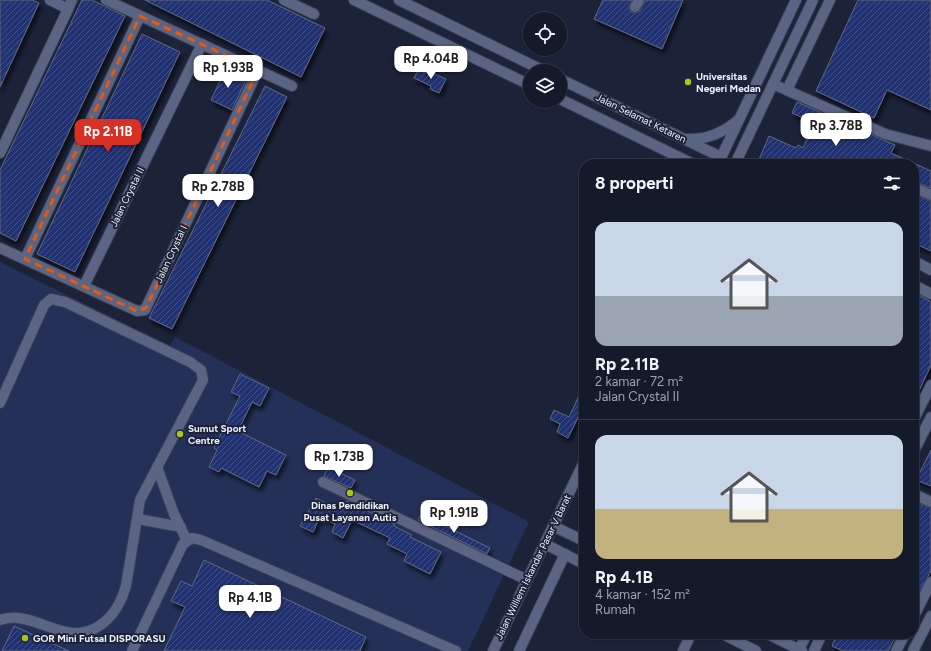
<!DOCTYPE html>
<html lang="id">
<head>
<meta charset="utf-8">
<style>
	body { margin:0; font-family:Figtree,sans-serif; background:#222737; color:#f1f3f6; height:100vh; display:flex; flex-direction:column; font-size:15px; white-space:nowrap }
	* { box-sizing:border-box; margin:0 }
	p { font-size:13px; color:#9da1a9 }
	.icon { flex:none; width:22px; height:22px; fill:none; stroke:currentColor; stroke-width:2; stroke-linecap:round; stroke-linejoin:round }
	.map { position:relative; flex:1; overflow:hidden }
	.drawer { position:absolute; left:579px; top:159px; width:340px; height:480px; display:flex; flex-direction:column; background:#151a2b; border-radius:16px; box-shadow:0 1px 3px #0004,0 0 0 1px #343847 }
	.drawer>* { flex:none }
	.fabs { position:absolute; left:523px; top:12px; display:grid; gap:8px }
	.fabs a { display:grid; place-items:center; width:44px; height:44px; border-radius:50%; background:#151a2b; box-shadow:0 1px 3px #0004,0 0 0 1px #343847; font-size:20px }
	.price { position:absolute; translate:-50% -34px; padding:0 9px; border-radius:8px; background:#fff; color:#222; font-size:13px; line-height:26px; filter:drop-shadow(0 1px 2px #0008) }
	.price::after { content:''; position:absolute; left:50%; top:24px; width:12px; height:9px; margin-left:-6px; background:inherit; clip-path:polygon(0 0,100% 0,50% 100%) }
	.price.current { background:#d93025; color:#fff }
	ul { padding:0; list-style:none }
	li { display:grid; align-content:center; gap:8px; height:212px; padding:0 16px }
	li+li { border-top:1px solid #343847 }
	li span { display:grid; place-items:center; height:124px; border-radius:12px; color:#555 }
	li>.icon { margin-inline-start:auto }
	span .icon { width:72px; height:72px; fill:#fffc; stroke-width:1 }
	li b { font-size:17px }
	h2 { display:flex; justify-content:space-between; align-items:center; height:48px; padding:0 16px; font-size:17px }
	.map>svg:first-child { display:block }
	.green { fill:#243057 }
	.building { fill:url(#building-hatch); stroke:#5f6982; filter:url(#shadow) }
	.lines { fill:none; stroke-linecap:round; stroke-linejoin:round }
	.minor-casing { stroke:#394054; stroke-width:12 }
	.minor { stroke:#5b6583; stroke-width:10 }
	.marked { fill:none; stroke:#e8590c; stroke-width:3; stroke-dasharray:8 5; stroke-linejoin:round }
	.poi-dot { fill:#abc615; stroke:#1c2339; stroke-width:1.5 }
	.labels { text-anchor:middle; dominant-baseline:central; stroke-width:4; stroke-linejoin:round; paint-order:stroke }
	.poi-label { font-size:10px; font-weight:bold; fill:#ecf0fd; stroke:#1c2339; text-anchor:start }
	.street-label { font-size:10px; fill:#ecf0fd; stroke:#1c2339 }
</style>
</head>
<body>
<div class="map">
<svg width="931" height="651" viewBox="0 0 931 651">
	<defs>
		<pattern id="building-hatch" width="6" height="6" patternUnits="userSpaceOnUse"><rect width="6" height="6" fill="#23326f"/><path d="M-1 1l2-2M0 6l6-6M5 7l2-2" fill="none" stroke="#435084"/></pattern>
		<filter id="shadow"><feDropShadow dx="2.5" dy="4.5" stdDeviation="2" flood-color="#0009"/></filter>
	</defs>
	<rect width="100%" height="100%" fill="#1c2339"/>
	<path class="green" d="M0 262 170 346 175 337 529 522 468 651H0Z"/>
	<g class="building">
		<path d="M0 0H32L39 3 0 87Z"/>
		<path d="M82 0H92L125 16 16 241 0 233V170Z"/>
		<path d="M145 0H267L325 28 301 77Z"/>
		<path d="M603 0H632L629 7 631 12 635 13 640 11 645 0H683L662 49 594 19Z"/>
		<path d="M858 0H931V110L887 90 874 118 816 91Z"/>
		<path d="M142 34 180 52 75 272 37 254Z"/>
		<path d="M226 68 241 75 239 79 245 82 232 110 211 100Z"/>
		<path d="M418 70 425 73 426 70 446 79 439 93 430 89 431 86 414 78Z"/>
		<path d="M265 86 287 97 172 329 149 318Z"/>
		<path d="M797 102 895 145 891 153 931 171V188L914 181V164H757L769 136 796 148 798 145 803 148 814 123 792 113Z"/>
		<path d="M914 194 931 201V251L914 243Z"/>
		<path d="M914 292 931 302V365L914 402Z"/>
		<path d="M240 374 269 388 260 406 252 402 238 431 286 455 276 475 267 471 259 487 221 468 219 472 209 467 217 450 214 448 240 396 231 392Z"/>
		<path d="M584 385V405L568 438 557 432 560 424 550 419 554 410 569 417Z"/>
		<path d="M931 450V486L916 480Z"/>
		<path d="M328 467 355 480 351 488 324 476Z"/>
		<path d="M316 498 342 511 347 501 395 524 394 526 412 535 410 537 441 552 430 574 404 561 407 554 387 544 390 538 352 520 343 538 332 532 335 524 320 517 313 532 300 526Z"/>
		<path d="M914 501 931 508V571L914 601Z"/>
		<path d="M421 514 490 548 487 554 418 520Z"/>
		<path d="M204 560 366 637 360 651H164L185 607 171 601 181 581 192 586Z"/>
		<path d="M14 626 69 651H2Z"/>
		<path d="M837 634H897L888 651H843L832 646Z"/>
	</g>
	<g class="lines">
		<defs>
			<g id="minor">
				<path d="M50 0 68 9 72 0"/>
				<path d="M106 0 292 86"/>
				<path d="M284 0 314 14"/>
				<path d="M354 0 530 85"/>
				<path d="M399 0 544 71"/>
				<path d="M635 7 639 0"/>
				<path d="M560 79 721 157"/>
				<path d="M773 84 885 134 931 146"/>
				<path d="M787 90 830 0"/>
				<path d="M560 99 693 164"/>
				<path d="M687 139C707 140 723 133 738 120"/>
				<path d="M0 153 68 9"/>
				<path d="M718 164 796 0"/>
				<path d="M735 164 813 0"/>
				<path d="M914 187 931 195"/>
				<path d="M0 248 137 311 145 310 258 70"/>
				<path d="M25 259 140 16"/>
				<path d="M914 261 931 270"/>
				<path d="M914 285 931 294"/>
				<path d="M84 286 202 44"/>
				<path d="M0 403 44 305 51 299 65 302 190 362 201 370 203 380 140 500 126 586C121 602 115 614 102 624 66 651 36 608 0 620"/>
				<path d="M914 419 931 385"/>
				<path d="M914 451 931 417"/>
				<path d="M157 467 174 514 187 541"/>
				<path d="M323 482 527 580"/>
				<path d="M914 494 931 502"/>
				<path d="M138 519 181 527"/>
				<path d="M553 526 584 541"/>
				<path d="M545 544 584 564"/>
				<path d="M914 616 931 582"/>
				<path d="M723 634 756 651"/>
				<path d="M768 634 802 651"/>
				<path d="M132 651 183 544 192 538 201 540 456 651"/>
				<path d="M493 651 584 462"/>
				<path d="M519 651 565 554"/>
				<path d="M683 651 691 634"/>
				<path d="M798 651 807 634"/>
				<path d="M814 651 822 634"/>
				<path d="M896 651 905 634"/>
				<path d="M913 651 931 616"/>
			</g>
		</defs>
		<use href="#minor" class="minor-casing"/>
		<use href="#minor" class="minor"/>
	</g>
	<path class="marked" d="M140 16 258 70 146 308 137 311 25 259Z"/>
	<g class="poi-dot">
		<circle cx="688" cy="82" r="4"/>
		<circle cx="180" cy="434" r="4"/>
		<circle cx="350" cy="493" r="4"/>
		<circle cx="25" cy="638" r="4"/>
	</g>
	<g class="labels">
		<g class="poi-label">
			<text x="696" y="76">Universitas<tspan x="696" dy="12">Negeri Medan</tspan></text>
			<text x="188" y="428">Sumut Sport<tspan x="188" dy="12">Centre</tspan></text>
			<text x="350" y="505" text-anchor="middle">Dinas Pendidikan<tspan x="350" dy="12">Pusat Layanan Autis</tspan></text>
			<text x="33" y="638">GOR Mini Futsal DISPORASU</text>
		</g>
		<g class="street-label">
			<text transform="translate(641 118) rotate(26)">Jalan Selamat Ketaren</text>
			<text transform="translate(127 197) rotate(-64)">Jalan Crystal II</text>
			<text transform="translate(171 254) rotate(-65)">Jalan Crystal I</text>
			<text transform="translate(533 567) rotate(-64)">Jalan Williem Iskandar Pasar V Barat</text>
		</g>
	</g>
</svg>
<div class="fabs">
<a><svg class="icon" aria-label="locate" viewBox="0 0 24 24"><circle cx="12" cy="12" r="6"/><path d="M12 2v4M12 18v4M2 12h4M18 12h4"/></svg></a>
<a><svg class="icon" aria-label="layers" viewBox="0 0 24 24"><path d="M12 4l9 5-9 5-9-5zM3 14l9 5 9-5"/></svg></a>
</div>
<b class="price" style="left:431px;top:80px">Rp 4.04B</b>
<b class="price" style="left:228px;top:89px">Rp 1.93B</b>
<b class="price" style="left:836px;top:147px">Rp 3.78B</b>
<b class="price current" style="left:108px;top:153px">Rp 2.11B</b>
<b class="price" style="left:218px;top:208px">Rp 2.78B</b>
<b class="price" style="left:339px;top:478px">Rp 1.73B</b>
<b class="price" style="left:454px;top:534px">Rp 1.91B</b>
<b class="price" style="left:250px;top:619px">Rp 4.1B</b>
<section class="drawer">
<h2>8 properti<svg class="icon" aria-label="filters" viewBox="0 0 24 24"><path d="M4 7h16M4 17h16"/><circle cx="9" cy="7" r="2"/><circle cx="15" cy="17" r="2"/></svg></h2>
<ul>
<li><span style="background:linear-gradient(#c9d6e8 60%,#9aa5b1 0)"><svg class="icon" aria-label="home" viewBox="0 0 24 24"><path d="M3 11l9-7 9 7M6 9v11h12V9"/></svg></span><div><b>Rp 2.11B</b><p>2 kamar · 72 m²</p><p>Jalan Crystal II</p></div></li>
<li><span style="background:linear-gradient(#c9d6e8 60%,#c2b280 0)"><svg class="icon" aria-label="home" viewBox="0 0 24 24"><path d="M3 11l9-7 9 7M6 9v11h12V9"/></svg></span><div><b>Rp 4.1B</b><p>4 kamar · 152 m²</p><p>Rumah</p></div></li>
</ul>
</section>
</div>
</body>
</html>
